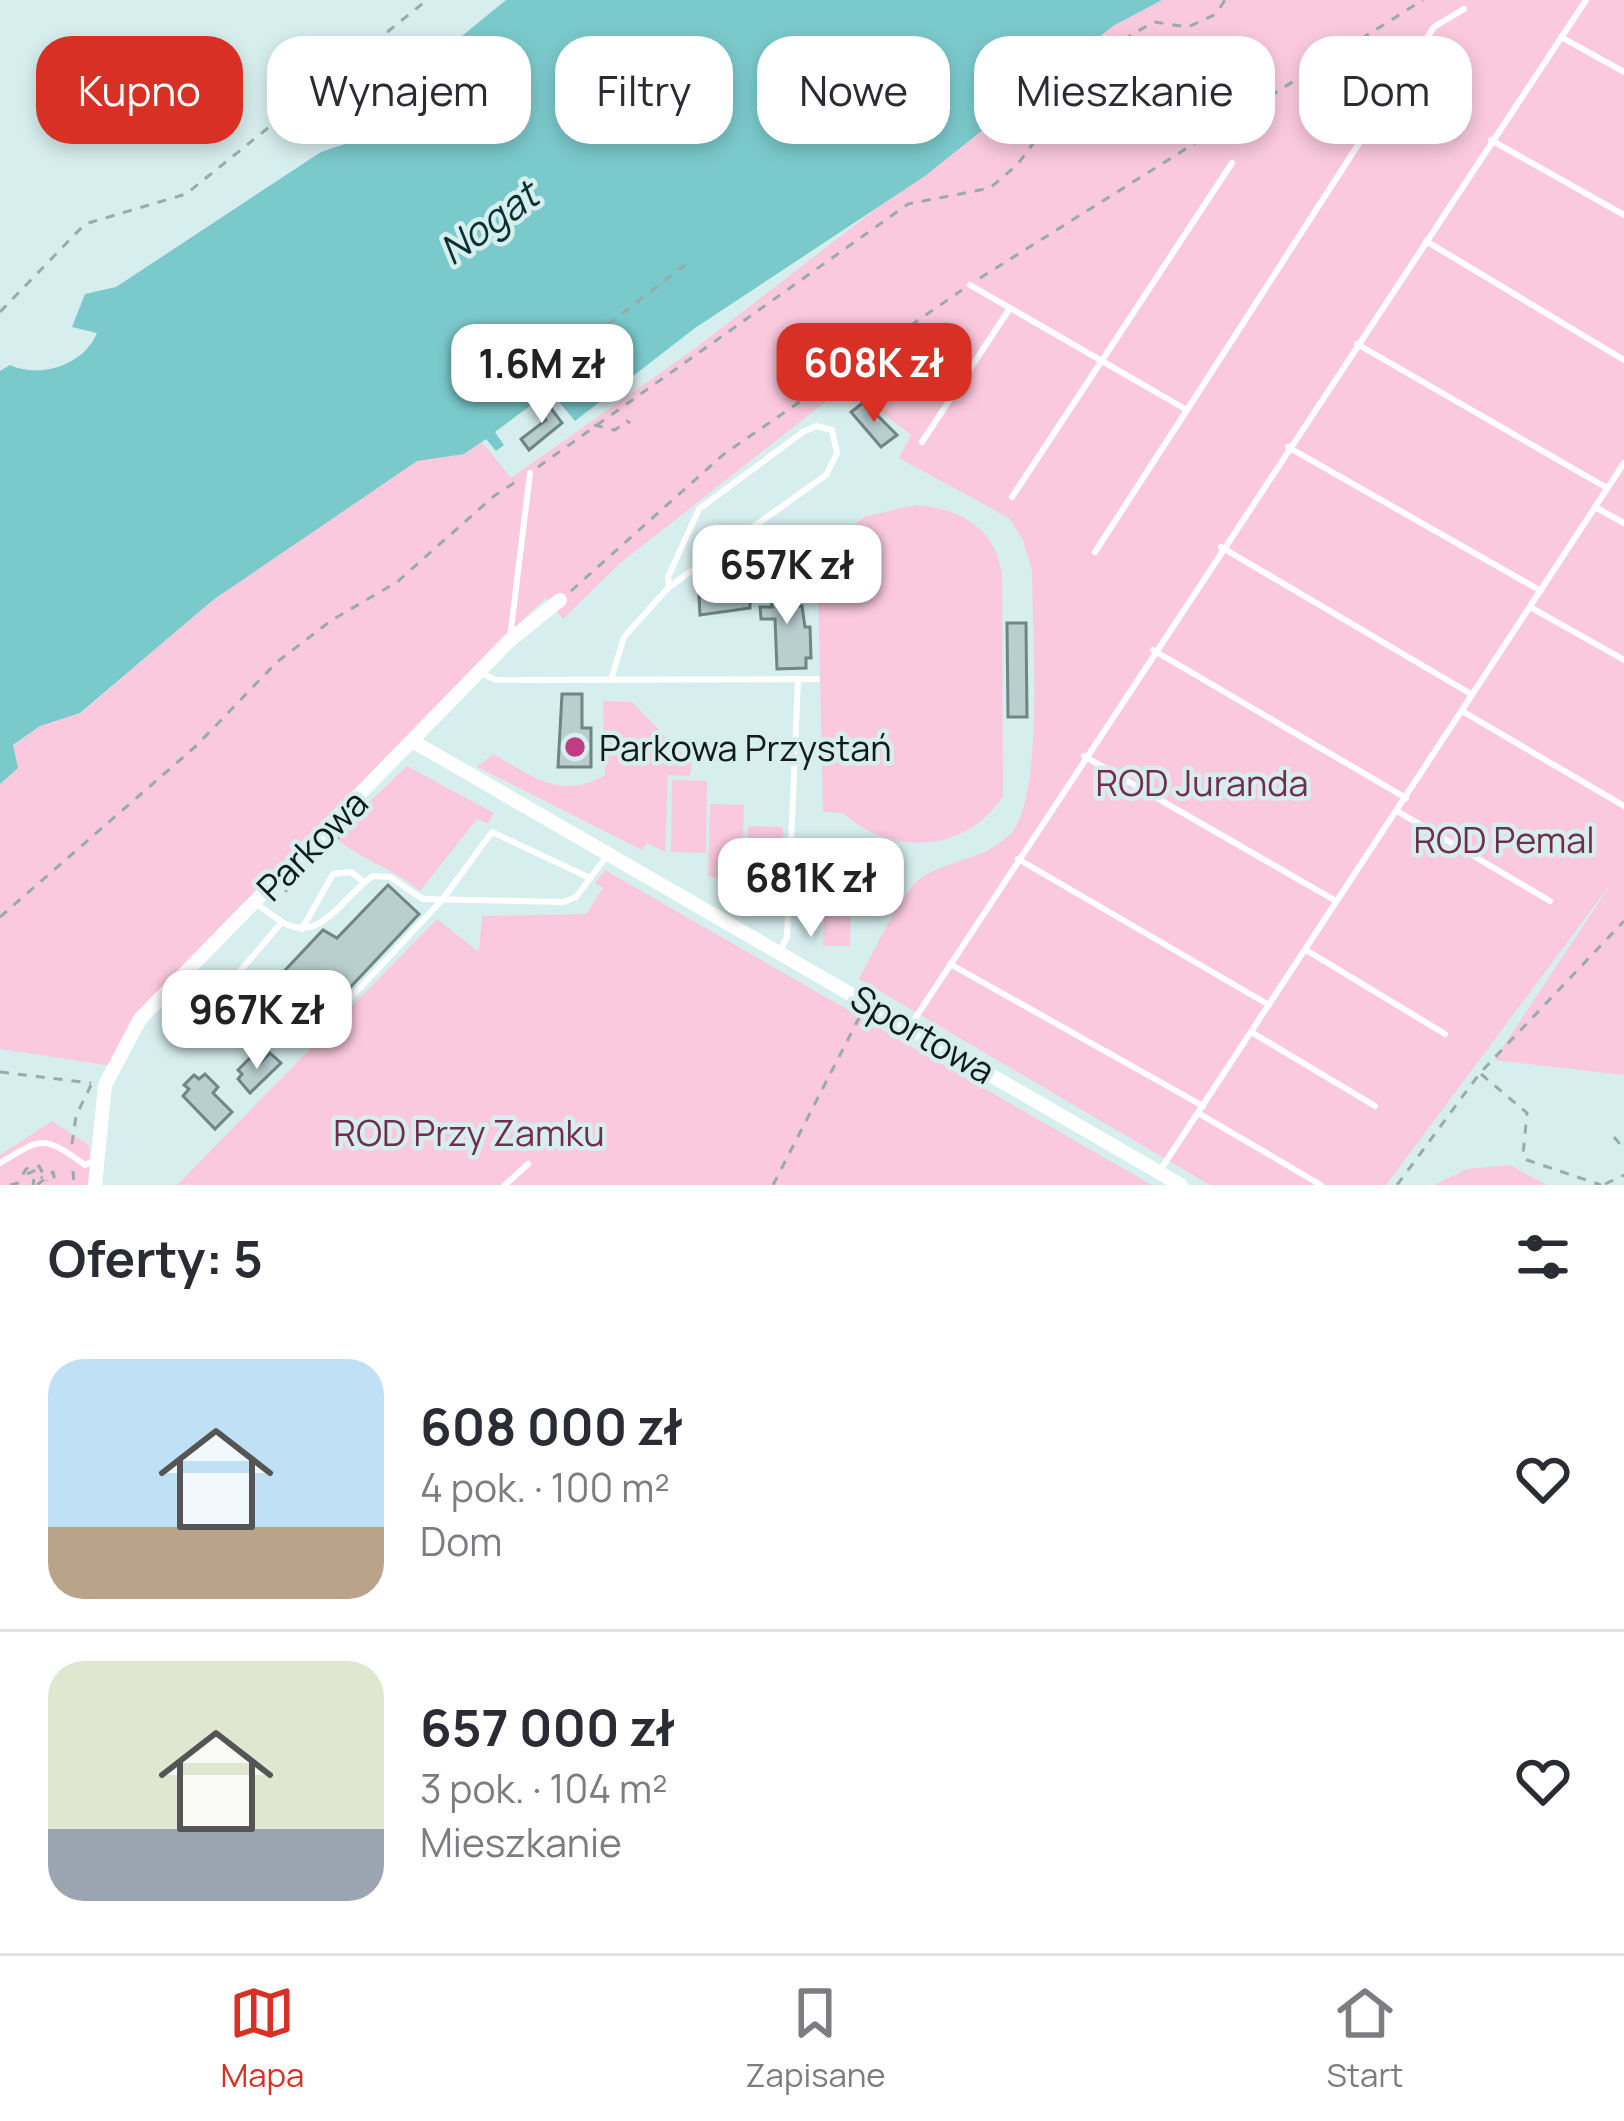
<!DOCTYPE html>
<html lang="pl">
<head>
<meta charset="utf-8">
<style>
	body { margin:0; font-family:Manrope,sans-serif; background:#f7f7f7; color:#2b2b33; height:100vh; display:flex; flex-direction:column; font-size:45px; white-space:nowrap }
	* { box-sizing:border-box; margin:0 }
	p { font-size:39px; color:#7c7c81 }
	.icon { flex:none; width:66px; height:66px; fill:none; stroke:currentColor; stroke-width:2; stroke-linecap:round; stroke-linejoin:round }
	.map { position:relative; height:1185px; overflow:hidden }
	.details { display:flex; flex-direction:column; background:#fff; flex:1 }
	.details>* { flex:none }
	.top-card { position:absolute; left:36px; top:36px; width:1554px; height:108px; display:flex; gap:24px }
	.price { position:absolute; translate:-50% -102px; padding:0 27px; border-radius:24px; background:#fff; color:#222; font-size:39px; line-height:78px; filter:drop-shadow(0 3px 6px #0008) }
	.price::after { content:''; position:absolute; left:50%; top:72px; width:36px; height:27px; margin-left:-18px; background:inherit; clip-path:polygon(0 0,100% 0,50% 100%) }
	.price.active { background:#d93025; color:#fff }
	ul { padding:0; list-style:none }
	li { display:flex; align-items:center; gap:36px; height:300px; padding:0 48px }
	li+li { border-top:3px solid #e1e1e2 }
	li span { display:grid; place-items:center; flex:none; width:336px; height:240px; border-radius:36px; color:#555 }
	li>.icon { margin-inline-start:auto }
	span .icon { width:144px; height:144px; fill:#fffc; stroke-width:1 }
	li b { font-size:51px }
	h2 { display:flex; justify-content:space-between; align-items:center; height:144px; padding:0 48px; font-size:51px }
	.tag { padding:0 42px; border-radius:36px; background:#fff; box-shadow:0 6px 18px #0003; font-size:42px; line-height:108px }
	.tag.active { background:#d93025; color:#fff }
	.tab-bar { display:flex; justify-content:space-around; align-items:center; height:168px; border-top:3px solid #e1e1e2; background:#fff; font-size:33px; color:#7c7c81 }
	.tab-bar a { display:grid; justify-items:center; gap:6px }
	.tab-bar .active { color:#d93025 }
	.map>svg:first-child { display:block }
	.green { fill:#fac9dd }
	.water { fill:#7ac9cb }
	.building { fill:#b8cecf; stroke:#708586; stroke-width:3 }
	.lines { fill:none; stroke-linecap:round; stroke-linejoin:round }
	.path { stroke:#98aaaa; stroke-width:3; stroke-dasharray:9 9; stroke-linecap:butt }
	.lane { stroke:#fff; stroke-width:6 }
	.street { stroke:#fff; stroke-width:14 }
	.poi-dot { fill:#c13d82; stroke:#d7eeee; stroke-width:4.5 }
	.labels { text-anchor:middle; dominant-baseline:central; stroke-width:9; stroke-linejoin:round; paint-order:stroke }
	.poi-label { font-size:36px; fill:#121b1b; stroke:#d7eeee; text-anchor:start }
	.park-label { font-size:36px; fill:#742d50; stroke:#d7eeee }
	.street-label { font-size:36px; fill:#121b1b; stroke:#d7eeee }
	.water-label { font-size:39px; font-style:italic; fill:#093133; stroke:#d7eeee }
</style>
</head>
<body>
<div class="map">
<svg width="1624" height="1185" viewBox="0 0 1624 1185">
	<rect width="100%" height="100%" fill="#d7eeee"/>
	<g class="green">
		<path d="M1162 0H1624V1075L1494 1060 1613 881 1386 1185H1210L859 979C872 956 902 890 921 878 949 859 988 859 1011 833 1045 796 1032 626 1032 571L1023 540 1009 518 899 458 911 435 847 385 619 564 563 619 546 598C464 671 395 757 320 836 246 914 175 979 112 1066L0 1049V784L18 768 13 746 39 726 81 713 213 600 417 460 464 454 482 442 511 478 697 347 1113 26Z"/>
		<path d="M915 505C961 509 996 527 1002 576L1003 796C966 853 892 857 843 813L823 812 817 540H839L864 517Z"/>
		<path d="M603 701 632 702 692 764 690 776 668 775 665 852 647 843 642 850 477 767 493 754C532 776 561 801 605 775Z"/>
		<path d="M407 766 494 813 488 824 477 819 420 891C393 868 360 860 333 836Z"/>
		<path d="M672 780 707 781 706 853 671 852Z"/>
		<path d="M710 804 744 805 742 877H708Z"/>
		<path d="M748 826 783 827 780 898 746 896Z"/>
		<path d="M801 859 851 860 850 946H823L824 902 801 901Z"/>
		<path d="M605 870 1152 1185H177L437 919 479 952 482 916 586 914 603 888 595 883Z"/>
		<path d="M52 1121 89 1145 92 1185H0V1155Z"/>
		<path d="M1510 1165 1547 1185H1434L1467 1169Z"/>
	</g>
	<path class="water" d="M506 0H1162L1113 26 925 176 695 328 575 421 550 391 495 432 504 445 496 451 486 439 464 454 417 461 213 600 80 713 40 726 13 745 18 768 0 784V371L10 365C40 379 84 365 97 333L72 327 85 294 116 287 321 152 360 139 413 76Z"/>
	<g class="building">
		<path d="M544 399 562 423 529 450 521 439 546 420 535 405Z"/>
		<path d="M864 402 897 435 881 447 851 412Z"/>
		<path d="M770 568H783L784 606H802L805 627H810L811 658H806V668L777 669 775 619H761L760 607H772Z"/>
		<path d="M699 596H750V608L700 615Z"/>
		<path d="M1007 623H1026L1027 717H1008Z"/>
		<path d="M562 694H582V728H591V767H558Z"/>
		<path d="M388 885 419 914 315 1025 308 1026 289 1007 268 1026 252 1012 257 1000 323 930 337 938Z"/>
		<path d="M270 1053 281 1063 250 1093 238 1079 242 1074 238 1070 250 1058 259 1064Z"/>
		<path d="M205 1074 218 1087 213 1093 232 1112 215 1129 183 1096 189 1089 184 1085 194 1075 199 1079Z"/>
	</g>
	<g class="lines">
		<g class="path">
			<path d="M980 278 1423 0"/>
			<path d="M0 312 85 224 186 194 427 0"/>
			<path d="M552 393 620 340 606 326 685 265"/>
			<path d="M475 400 522 364 546 393"/>
			<path d="M594 425 615 430 627 421 630 423"/>
			<path d="M538 467 908 204 990 188 1017 165 1093 64 1131 35 1154 22 1188 27 1216 14 1225 0"/>
			<path d="M571 591 724 454 962 290"/>
			<path d="M799 848 856 856 855 873"/>
			<path d="M310 866 339 837"/>
			<path d="M273 905 287 890"/>
			<path d="M0 917 196 746 277 662 332 620 397 582 494 496 520 479"/>
			<path d="M0 1072 91 1083"/>
			<path d="M1481 1074 1527 1113 1523 1155 1527 1160 1601 1185"/>
			<path d="M1614 1137 1624 1149"/>
			<path d="M72 1144 76 1116 91 1085"/>
			<path d="M73 1171 74 1185"/>
			<path d="M27 1174 36 1170 42 1178"/>
			<path d="M1605 1184 1624 1175"/>
			<path d="M10 1185 18 1183 26 1169 39 1166 47 1181"/>
			<path d="M33 1185 34 1179"/>
			<path d="M37 1185 53 1172 56 1185"/>
			<path d="M773 1185 860 1016"/>
			<path d="M1397 1185 1480 1073 1624 921"/>
		</g>
		<g class="lane">
			<path d="M1561 37 1624 72"/>
			<path d="M1491 140 1624 215"/>
			<path d="M1426 241 1624 360"/>
			<path d="M970 285 1187 410 1434 27 1464 9"/>
			<path d="M1357 344 1607 488"/>
			<path d="M922 442 1010 308"/>
			<path d="M1288 447 1541 591"/>
			<path d="M1012 497 1232 163"/>
			<path d="M1595 507 1624 523"/>
			<path d="M1221 547 1471 694"/>
			<path d="M1095 552 1187 410"/>
			<path d="M1530 607 1624 660"/>
			<path d="M510 638 530 473"/>
			<path d="M1153 650 1406 798"/>
			<path d="M481 673 496 680 817 679"/>
			<path d="M611 680 624 637 669 587 826 475 837 453 832 430 816 426 803 432 699 509 668 577 669 587"/>
			<path d="M1462 711 1624 806"/>
			<path d="M1084 756 1336 901"/>
			<path d="M1397 811 1550 901"/>
			<path d="M1018 859 1269 1005"/>
			<path d="M282 922C322 945 343 895 373 876L390 877 423 899 564 902 576 897 606 857"/>
			<path d="M302 929 333 874 351 872 364 882"/>
			<path d="M1306 950 1445 1034"/>
			<path d="M780 951 787 937 798 680"/>
			<path d="M950 964 1203 1106"/>
			<path d="M192 972 214 990 229 984 282 922 255 903"/>
			<path d="M214 990 271 1038 319 1032 442 900 492 832 590 878"/>
			<path d="M910 1026 1586 0"/>
			<path d="M1251 1032 1375 1106"/>
			<path d="M1198 1113 1321 1185"/>
			<path d="M0 1163C43 1137 43 1135 85 1165L95 1160"/>
			<path d="M1159 1172 1624 463"/>
			<path d="M505 1185 528 1164"/>
		</g>
		<g class="street">
			<path d="M414 742 1181 1185"/>
			<path d="M95 1185 105 1085 140 1019 509 641 560 600"/>
		</g>
	</g>
	<circle class="poi-dot" cx="575" cy="747" r="12"/>
	<g class="labels">
		<g class="poi-label">
			<text x="599" y="747">Parkowa Przystań</text>
		</g>
		<g class="park-label">
			<text x="1202" y="782">ROD Juranda</text>
			<text x="1504" y="839">ROD Pemal</text>
			<text x="469" y="1132">ROD Przy Zamku</text>
		</g>
		<g class="street-label">
			<text transform="translate(312 845) rotate(-45)">Parkowa</text>
			<text transform="translate(923 1034) rotate(30)">Sportowa</text>
		</g>
		<g class="water-label">
			<text transform="translate(488 222) rotate(-36)">Nogat</text>
		</g>
	</g>
</svg>
<b class="price active" style="left:874px;top:425px">608K zł</b>
<b class="price" style="left:542px;top:426px">1.6M zł</b>
<b class="price" style="left:787px;top:627px">657K zł</b>
<b class="price" style="left:811px;top:940px">681K zł</b>
<b class="price" style="left:257px;top:1072px">967K zł</b>
<div class="top-card">
<a class="tag active">Kupno</a>
<a class="tag">Wynajem</a>
<a class="tag">Filtry</a>
<a class="tag">Nowe</a>
<a class="tag">Mieszkanie</a>
<a class="tag">Dom</a>
</div>
</div>
<section class="details">
<h2>Oferty: 5<svg class="icon" aria-label="filters" viewBox="0 0 24 24"><path d="M4 7h16M4 17h16"/><circle cx="9" cy="7" r="2"/><circle cx="15" cy="17" r="2"/></svg></h2>
<ul>
<li><span style="background:linear-gradient(#bfe0f5 70%,#b9a48a 0)"><svg class="icon" aria-label="home" viewBox="0 0 24 24"><path d="M3 11l9-7 9 7M6 9v11h12V9"/></svg></span><div><b>608 000 zł</b><p>4 pok. · 100 m²</p><p>Dom</p></div><svg class="icon" aria-label="heart" viewBox="0 0 24 24"><path d="M12 20l-8-8c-3-5 5-10 8-4 3-6 11-1 8 4z"/></svg></li>
<li><span style="background:linear-gradient(#dfe7d0 70%,#9aa5b1 0)"><svg class="icon" aria-label="home" viewBox="0 0 24 24"><path d="M3 11l9-7 9 7M6 9v11h12V9"/></svg></span><div><b>657 000 zł</b><p>3 pok. · 104 m²</p><p>Mieszkanie</p></div><svg class="icon" aria-label="heart" viewBox="0 0 24 24"><path d="M12 20l-8-8c-3-5 5-10 8-4 3-6 11-1 8 4z"/></svg></li>
</ul>
</section>
<nav class="tab-bar">
<a class="active"><svg class="icon" aria-label="map" viewBox="0 0 24 24"><path d="M3 6l6-2 6 2 6-2v14l-6 2-6-2-6 2zM9 4v14M15 6v14"/></svg>Mapa</a>
<a><svg class="icon" aria-label="saved" viewBox="0 0 24 24"><path d="M7 4h10v16l-5-4-5 4z"/></svg>Zapisane</a>
<a><svg class="icon" aria-label="home" viewBox="0 0 24 24"><path d="M3 11l9-7 9 7M6 9v11h12V9"/></svg>Start</a>
</nav>
</body>
</html>
